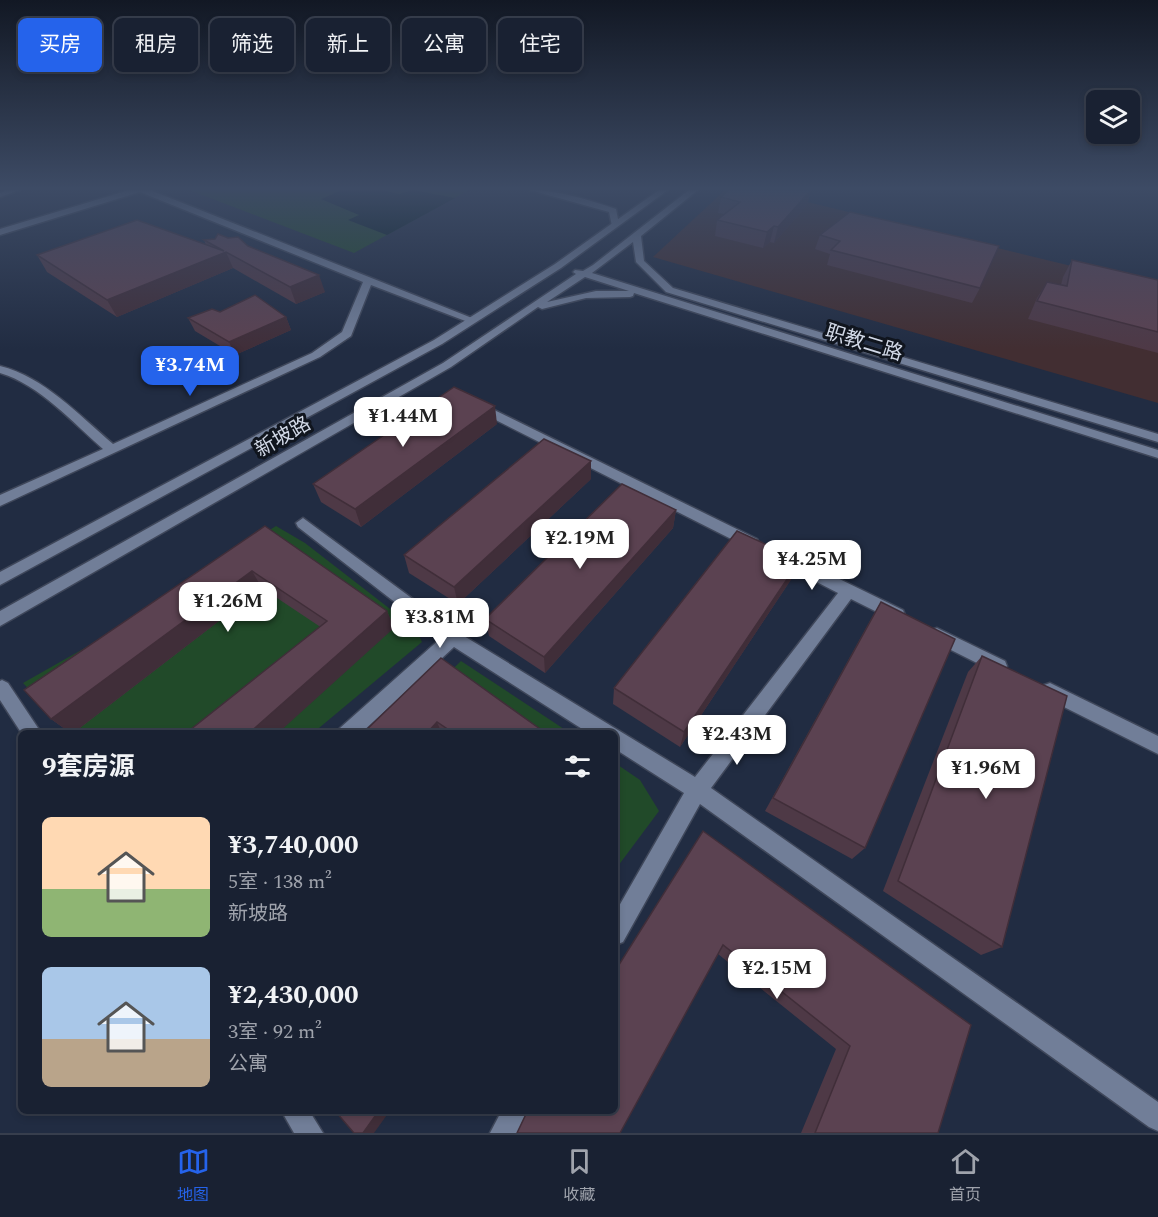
<!DOCTYPE html>
<html lang="zh">
<head>
<meta charset="utf-8">
<style>
	body { margin:0; font-family:Spectral,"Noto Sans SC",serif; background:#262e3e; color:#f1f3f6; height:100vh; display:flex; flex-direction:column; font-size:22px; white-space:nowrap }
	* { box-sizing:border-box; margin:0 }
	p { font-size:20px; color:#9fa3ac }
	.icon { flex:none; width:33px; height:33px; fill:none; stroke:currentColor; stroke-width:2; stroke-linecap:round; stroke-linejoin:round }
	.map { position:relative; flex:1; overflow:hidden }
	.panel { position:absolute; left:18px; top:730px; width:600px; height:384px; display:flex; flex-direction:column; background:#192132; border-radius:9px; box-shadow:0 3px 9px #0003,0 0 0 2px #373e4d }
	.panel>* { flex:none }
	.hud { position:absolute; left:18px; top:18px; width:600px; height:54px; display:flex; gap:12px }
	.buttons { position:absolute; left:1086px; top:90px; display:grid; gap:12px }
	.buttons a { display:grid; place-items:center; width:54px; height:54px; border-radius:9px; background:#192132; box-shadow:0 3px 9px #0003,0 0 0 2px #373e4d; font-size:30px }
	.price { position:absolute; translate:-50% -51px; padding:0 14px; border-radius:12px; background:#fff; color:#222; font-size:20px; line-height:39px; filter:drop-shadow(0 2px 3px #0008) }
	.price::after { content:''; position:absolute; left:50%; top:36px; width:18px; height:14px; margin-left:-9px; background:inherit; clip-path:polygon(0 0,100% 0,50% 100%) }
	.price.active { background:#2563eb; color:#fff }
	ul { padding:0; list-style:none }
	li { display:flex; align-items:center; gap:18px; height:150px; padding:0 24px }
	li span { display:grid; place-items:center; flex:none; width:168px; height:120px; border-radius:9px; color:#555 }
	li>.icon { margin-inline-start:auto }
	span .icon { width:72px; height:72px; fill:#fffc; stroke-width:1 }
	li b { font-size:26px }
	h2 { display:flex; justify-content:space-between; align-items:center; height:72px; padding:0 24px; font-size:26px }
	.tag { padding:0 21px; border-radius:9px; background:#192132; box-shadow:0 3px 9px #0003,0 0 0 2px #373e4d; font-size:21px; line-height:54px }
	.tag.active { background:#2563eb; color:#fff }
	.tabs { display:flex; justify-content:space-around; align-items:center; height:84px; border-top:2px solid #373e4d; background:#192132; font-size:16px; color:#9fa3ac }
	.tabs a { display:grid; justify-items:center; gap:3px }
	.tabs .active { color:#2563eb }
	.map>svg:first-child { display:block }
	.commercial { fill:#422e32 }
	.green { fill:#214a29 }
	.water { fill:#041c23 }
	.lines { fill:none; stroke-linecap:round; stroke-linejoin:round }
	.minor-casing { stroke:#3f475a; stroke-width:3 }
	.tertiary-casing { stroke:#3f475a; stroke-width:3 }
	.minor { fill:#717e98; fill-rule:evenodd }
	.tertiary { fill:#717e98; fill-rule:evenodd }
	.wall { fill:#4e3946 }
	.shaded-wall { fill:#402e39 }
	.building { fill:#5b4251; stroke:#402e39; stroke-width:1.5 }
	.labels { text-anchor:middle; dominant-baseline:central; stroke-width:6; stroke-linejoin:round; paint-order:stroke }
	.far-street-label { font-size:20px; fill:#d2d9e7; stroke:#10151e }
</style>
</head>
<body>
<div class="map">
<svg width="1158" height="1133" viewBox="0 0 1158 1133">
	<rect width="100%" height="100%" fill="#212c42"/>
	<path class="commercial" d="M725 190H758L1158 287V403L653 257Z"/>
	<g class="green">
		<path d="M189 190H469L354 253Z"/>
		<path d="M276 526 305 543 416 629 422 642 313 733H71L23 683 148 612 193 578Z"/>
		<path d="M461 661 570 733 386 734Z"/>
		<path d="M615 763 640 780 659 811 615 870Z"/>
	</g>
	<path class="water" d="M342 190H382L399 194 413 190 455 198 387 235 348 220 359 215 321 199Z"/>
	<g class="lines">
		<defs>
			<g id="minor">
				<path d="M7 190H20L0 197V193Z"/>
				<path d="M129 190H150L477 320 468 322 371 285 351 336 320 357 0 506V495L103 449C72 422 40 385 0 373V366C44 377 79 415 113 444L312 353 342 332 363 282 140 192 0 235V229Z"/>
				<path d="M530 190C559 190 589 200 616 209L619 224 612 226 609 212Z"/>
				<path d="M480 403 757 539 759 543 752 548 747 547 476 410V404Z"/>
				<path d="M303 518 459 633 695 777 838 593 776 561 774 557 776 553H786L903 610 905 615 903 620 897 622 851 599 711 788 1158 1102V1131L1149 1127 700 804 623 942 615 945V913L684 793 615 749V734H590L454 647 360 734H337L340 728 441 638 298 527 296 523Z"/>
				<path d="M937 628 1005 661 1007 666 1005 671 999 673 993 671 931 640 929 635 931 630Z"/>
				<path d="M2 680 8 683 42 734H22L0 700V681Z"/>
				<path d="M1050 683 1158 736V754L1044 697 1041 691 1044 685Z"/>
				<path d="M282 1112H310L323 1133H294Z"/>
				<path d="M501 1112H528L517 1133H490Z"/>
			</g>
			<g id="tertiary">
				<path d="M659 190H668L561 268 442 344 0 585V572L434 340 555 264Z"/>
				<path d="M689 190H698L641 236 644 261 673 288 1158 434V442L666 292 636 262 633 242 592 273 1158 450V458L634 293 633 296 630 297 586 298 542 309 538 307 451 367 0 626V611L443 363 576 274 573 272 575 270 583 271 593 265ZM585 277 629 291H596L547 302Z"/>
			</g>
		</defs>
		<use href="#minor" class="minor-casing"/>
		<use href="#tertiary" class="tertiary-casing"/>
		<use href="#minor" class="minor"/>
		<use href="#tertiary" class="tertiary"/>
	</g>
	<g class="wall">
		<path d="M811 190 807 205 774 243 770 242 763 248 715 236 717 220 724 214 718 213 721 197Z"/>
		<path d="M820 235 980 288 972 303 827 265 830 254 815 249Z"/>
		<path d="M204 240 248 246 325 292 296 304 233 268 117 317 47 272 37 255 206 245Z"/>
		<path d="M1072 260 1158 280V353L1028 319 1037 298 1047 282 1061 285 1063 277Z"/>
		<path d="M220 312 286 317 291 330 235 355 195 331 188 318Z"/>
		<path d="M497 424 361 527 321 502 313 484Z"/>
		<path d="M591 479 458 604 409 573 404 555Z"/>
		<path d="M676 510 673 528 545 673 489 636 485 619Z"/>
		<path d="M265 526 387 611 394 628 319 626 262 588 72 734 51 719Z"/>
		<path d="M792 578 680 747 613 704 614 688Z"/>
		<path d="M881 602 865 848 852 859 765 811 871 619Z"/>
		<path d="M982 656 1002 947 981 955 883 891 968 672Z"/>
		<path d="M441 658 547 734H362Z"/>
		<path d="M703 831 938 1133H801L836 1049 718 954Z"/>
	</g>
	<g class="shaded-wall">
		<path d="M811 190 807 205 774 243 778 227Z"/>
		<path d="M774 226 770 242 763 248 767 232Z"/>
		<path d="M226 252 233 268 117 317 107 300Z"/>
		<path d="M319 275 325 292 296 304 290 287Z"/>
		<path d="M286 317 291 330 235 355 229 342Z"/>
		<path d="M495 406 497 424 361 527 355 509Z"/>
		<path d="M591 461V479L458 604 454 587Z"/>
		<path d="M676 510 673 528 545 673 544 657Z"/>
		<path d="M800 560 792 578 680 747 684 732Z"/>
		<path d="M252 571 262 588 72 734 51 719Z"/>
		<path d="M387 611 394 628 277 734H248Z"/>
		<path d="M437 722 442 734H426Z"/>
		<path d="M378 1112H389L374 1133H363Z"/>
	</g>
	<g class="building">
		<path d="M729 190H811L778 227 774 226 767 232 717 220 740 202 721 197Z"/>
		<path d="M850 212 999 246 980 288 831 250 840 241 820 235Z"/>
		<path d="M137 220 224 251 204 240 215 239 218 234 228 238 238 237 248 246 319 275 290 287 226 252 107 300 37 255Z"/>
		<path d="M1072 260 1158 280V332L1037 301 1047 282 1067 286Z"/>
		<path d="M255 295 286 317 229 342 188 318 212 309 220 312Z"/>
		<path d="M454 387 495 406 355 509 313 484Z"/>
		<path d="M544 439 591 461 454 587 404 555Z"/>
		<path d="M622 484 676 510 544 657 485 619Z"/>
		<path d="M265 526 387 611 248 734H185L327 621 252 571 51 719 24 690Z"/>
		<path d="M737 531 800 560 684 732 614 688Z"/>
		<path d="M881 602 955 639 865 848 773 798Z"/>
		<path d="M982 656 1067 696 1002 947 898 881Z"/>
		<path d="M441 658 547 734H455L437 722 426 734H362Z"/>
		<path d="M703 831 971 1025 938 1133H815L850 1046 723 945 620 1133H517L527 1112H615V971Z"/>
		<path d="M336 1112H378L363 1133H354Z"/>
	</g>
	<linearGradient id="sky" x2="0" y2="1"><stop stop-color="#121824"/><stop offset="0.54" stop-color="#3d4b65"/><stop offset="1" stop-color="#3d4b65" stop-opacity="0"/></linearGradient>
	<rect width="1158" height="349" fill="url(#sky)"/>
	<g class="labels">
		<g class="far-street-label">
			<text transform="translate(864 343) rotate(17)">职教二路</text>
			<text transform="translate(283 437) rotate(-30)">新坡路</text>
		</g>
	</g>
</svg>
<div class="buttons">
<a><svg class="icon" aria-label="layers" viewBox="0 0 24 24"><path d="M12 4l9 5-9 5-9-5zM3 14l9 5 9-5"/></svg></a>
</div>
<b class="price active" style="left:190px;top:397px">¥3.74M</b>
<b class="price" style="left:403px;top:448px">¥1.44M</b>
<b class="price" style="left:580px;top:570px">¥2.19M</b>
<b class="price" style="left:812px;top:591px">¥4.25M</b>
<b class="price" style="left:228px;top:633px">¥1.26M</b>
<b class="price" style="left:440px;top:649px">¥3.81M</b>
<b class="price" style="left:737px;top:766px">¥2.43M</b>
<b class="price" style="left:986px;top:800px">¥1.96M</b>
<b class="price" style="left:777px;top:1000px">¥2.15M</b>
<div class="hud">
<a class="tag active">买房</a>
<a class="tag">租房</a>
<a class="tag">筛选</a>
<a class="tag">新上</a>
<a class="tag">公寓</a>
<a class="tag">住宅</a>
</div>
<section class="panel">
<h2>9套房源<svg class="icon" aria-label="filters" viewBox="0 0 24 24"><path d="M4 7h16M4 17h16"/><circle cx="9" cy="7" r="2"/><circle cx="15" cy="17" r="2"/></svg></h2>
<ul>
<li><span style="background:linear-gradient(#ffd9b3 60%,#8fb573 0)"><svg class="icon" aria-label="home" viewBox="0 0 24 24"><path d="M3 11l9-7 9 7M6 9v11h12V9"/></svg></span><div><b>¥3,740,000</b><p>5室 · 138 m²</p><p>新坡路</p></div></li>
<li><span style="background:linear-gradient(#a9c7e8 60%,#b9a48a 0)"><svg class="icon" aria-label="home" viewBox="0 0 24 24"><path d="M3 11l9-7 9 7M6 9v11h12V9"/></svg></span><div><b>¥2,430,000</b><p>3室 · 92 m²</p><p>公寓</p></div></li>
</ul>
</section>
</div>
<nav class="tabs">
<a class="active"><svg class="icon" aria-label="map" viewBox="0 0 24 24"><path d="M3 6l6-2 6 2 6-2v14l-6 2-6-2-6 2zM9 4v14M15 6v14"/></svg>地图</a>
<a><svg class="icon" aria-label="saved" viewBox="0 0 24 24"><path d="M7 4h10v16l-5-4-5 4z"/></svg>收藏</a>
<a><svg class="icon" aria-label="home" viewBox="0 0 24 24"><path d="M3 11l9-7 9 7M6 9v11h12V9"/></svg>首页</a>
</nav>
</body>
</html>
